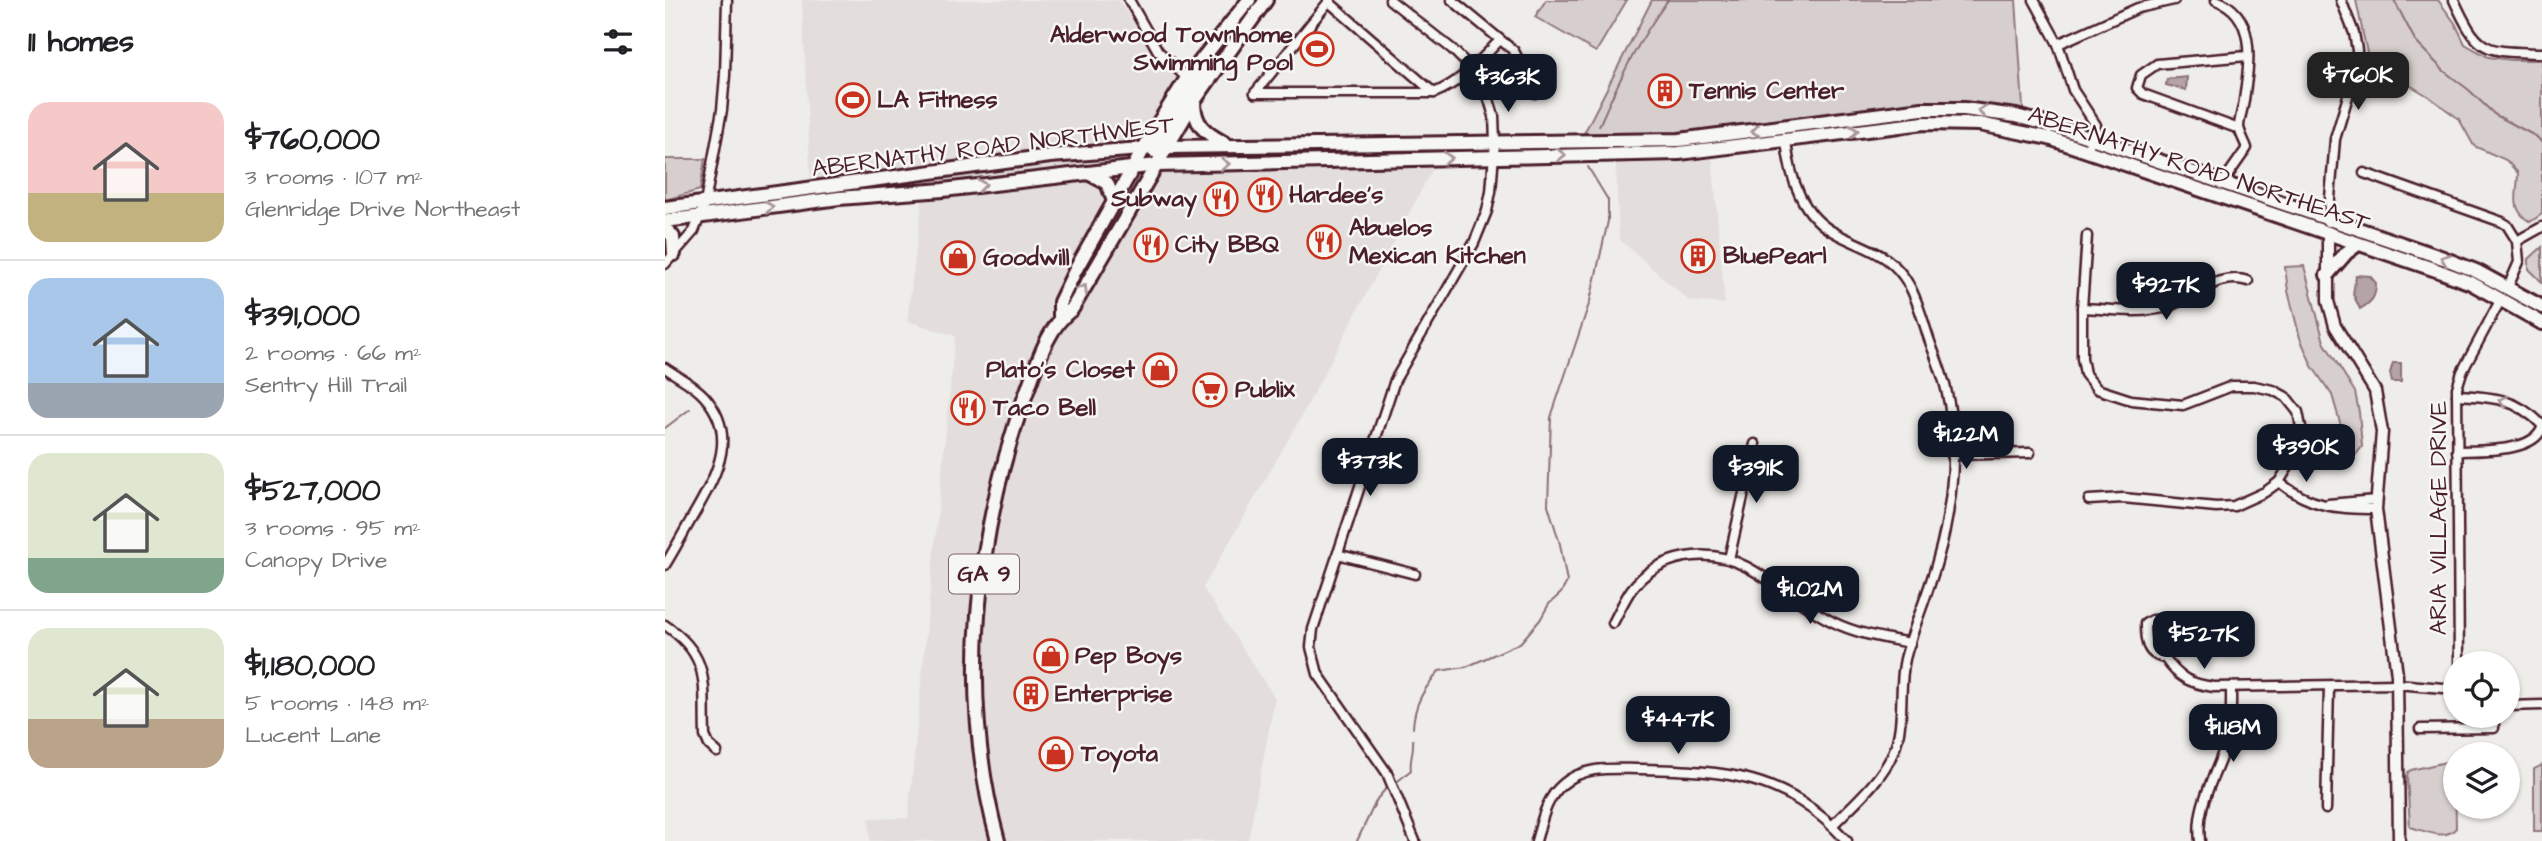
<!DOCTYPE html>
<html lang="en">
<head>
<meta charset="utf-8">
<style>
	body { margin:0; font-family:"Architects Daughter",sans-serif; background:#f2f2f2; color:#202124; height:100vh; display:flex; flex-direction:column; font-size:26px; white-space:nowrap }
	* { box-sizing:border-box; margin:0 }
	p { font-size:23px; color:#757577 }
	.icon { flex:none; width:38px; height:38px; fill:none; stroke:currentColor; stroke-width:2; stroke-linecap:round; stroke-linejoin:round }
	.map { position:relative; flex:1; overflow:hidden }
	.drawer { display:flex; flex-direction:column; background:#fff; width:665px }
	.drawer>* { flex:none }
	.fabs { position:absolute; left:1778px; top:651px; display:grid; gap:14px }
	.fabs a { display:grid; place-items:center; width:77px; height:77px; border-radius:50%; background:#fff; box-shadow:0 2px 5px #0004; font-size:35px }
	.price { position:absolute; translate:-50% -60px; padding:0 16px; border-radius:14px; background:#111827; color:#fff; font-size:23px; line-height:46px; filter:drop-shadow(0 2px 4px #0008) }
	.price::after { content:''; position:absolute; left:50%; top:42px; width:21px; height:16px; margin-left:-10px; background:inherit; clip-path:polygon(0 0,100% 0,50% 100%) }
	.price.active { background:#222; color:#fff }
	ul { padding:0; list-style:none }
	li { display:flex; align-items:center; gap:21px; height:175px; padding:0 28px }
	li+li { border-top:2px solid #e0e0e0 }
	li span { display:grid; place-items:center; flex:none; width:196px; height:140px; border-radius:21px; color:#555 }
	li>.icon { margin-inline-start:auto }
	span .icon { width:84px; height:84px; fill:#fffc; stroke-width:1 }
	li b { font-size:30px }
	h2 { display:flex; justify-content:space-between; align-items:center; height:84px; padding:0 28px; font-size:30px }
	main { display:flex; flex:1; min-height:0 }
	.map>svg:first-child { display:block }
	.built { fill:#e3dedc }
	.green { fill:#d7cfce; stroke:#90777c; stroke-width:2 }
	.water { fill:#b4a4a5; stroke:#8a6f74; stroke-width:2 }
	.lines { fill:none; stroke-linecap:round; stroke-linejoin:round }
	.stream { stroke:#8a6f74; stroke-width:2 }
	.minor-casing { stroke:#4a1f2b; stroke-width:13 }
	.tertiary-casing { stroke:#4a1f2b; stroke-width:15 }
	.primary-casing { stroke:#4a1f2b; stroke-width:18 }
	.minor { stroke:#f6f6f2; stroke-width:8 }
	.tertiary { stroke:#f6f6f2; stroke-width:10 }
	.primary { stroke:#f6f6f2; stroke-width:12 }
	.oneway { stroke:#a99598 }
	.labels { text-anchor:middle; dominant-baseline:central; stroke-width:5; stroke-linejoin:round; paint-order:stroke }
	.shield { fill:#f6f6f2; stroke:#7e6067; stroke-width:2 }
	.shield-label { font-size:23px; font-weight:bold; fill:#4a1f2b }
	.poi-label { font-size:24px; font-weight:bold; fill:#4a1f2b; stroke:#f6f6f2; text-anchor:start }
	.street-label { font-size:24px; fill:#4a1f2b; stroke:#f6f6f2 }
</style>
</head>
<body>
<main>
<section class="drawer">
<h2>11 homes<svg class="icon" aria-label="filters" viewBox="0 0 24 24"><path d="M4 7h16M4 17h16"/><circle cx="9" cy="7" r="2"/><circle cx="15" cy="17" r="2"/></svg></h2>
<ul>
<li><span style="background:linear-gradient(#f6c9c9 65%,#c2b280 0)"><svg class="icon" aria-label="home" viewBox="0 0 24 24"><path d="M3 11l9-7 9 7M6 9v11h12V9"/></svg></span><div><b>$760,000</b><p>3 rooms · 107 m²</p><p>Glenridge Drive Northeast</p></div></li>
<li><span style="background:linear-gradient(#a9c7e8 75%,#9aa5b1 0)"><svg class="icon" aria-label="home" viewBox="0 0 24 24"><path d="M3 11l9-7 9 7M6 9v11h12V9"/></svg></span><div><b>$391,000</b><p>2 rooms · 66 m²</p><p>Sentry Hill Trail</p></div></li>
<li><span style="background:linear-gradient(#dfe7d0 75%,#7fa58c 0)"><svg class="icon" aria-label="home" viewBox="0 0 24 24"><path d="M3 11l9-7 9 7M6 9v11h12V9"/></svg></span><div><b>$527,000</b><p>3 rooms · 95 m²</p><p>Canopy Drive</p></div></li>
<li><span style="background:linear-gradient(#dfe7d0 65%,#b9a48a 0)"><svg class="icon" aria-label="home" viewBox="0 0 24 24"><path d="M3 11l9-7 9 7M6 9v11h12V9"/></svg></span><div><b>$1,180,000</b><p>5 rooms · 148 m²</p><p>Lucent Lane</p></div></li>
</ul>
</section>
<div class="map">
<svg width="1877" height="841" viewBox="0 0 1877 841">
	<rect width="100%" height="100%" fill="#efedea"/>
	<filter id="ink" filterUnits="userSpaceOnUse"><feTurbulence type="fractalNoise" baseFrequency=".0143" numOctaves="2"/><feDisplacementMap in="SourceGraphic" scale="14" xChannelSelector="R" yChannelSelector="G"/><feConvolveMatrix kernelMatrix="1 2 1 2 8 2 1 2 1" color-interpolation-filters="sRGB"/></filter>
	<g filter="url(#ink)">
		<g class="built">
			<path d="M137 0H453L497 64 512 76H535L488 150 776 153 634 421 538 588 610 698 583 841H205L204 818H243L290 336 242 321 260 178 146 192Z"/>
			<path d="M1046 142 1060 304 1024 301 954 239 950 149 1018 146Z"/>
		</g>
		<g class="green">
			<path d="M881 0H962L931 52 870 17Z"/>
			<path d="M987 0H1351L1359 123 1292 114 1187 119 1115 133 1018 146 910 151Z"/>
			<path d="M1691 0H1773L1790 23 1800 44 1823 57 1847 60H1877V214L1865 222C1844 208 1853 195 1853 173L1841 160 1809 146 1794 119 1763 96 1718 69 1702 53Z"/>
			<path d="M0 159H40L35 190 0 200Z"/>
			<path d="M1877 247V282L1864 269V259Z"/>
			<path d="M1639 266 1659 342 1690 392 1694 412 1697 447 1689 457 1680 455 1676 426 1667 395 1647 366 1635 338 1623 291 1620 267Z"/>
			<path d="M1781 762 1783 765V770L1790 772 1791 828C1780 841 1761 831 1745 827L1742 777 1743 772 1746 770Z"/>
			<path d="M1877 765V831H1869V769Z"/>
		</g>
		<g class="water">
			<path d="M1522 77 1521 90 1501 85 1502 79Z"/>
			<path d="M1691 275 1705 276 1711 283C1711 297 1707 302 1695 309L1688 294Z"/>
			<path d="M1728 363H1736V382H1727L1725 373Z"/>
		</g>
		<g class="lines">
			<g class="stream">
				<path d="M1729 0 1751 42 1779 71 1804 90 1829 114 1872 137 1877 143"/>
				<path d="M934 126C954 80 973 41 1003 0"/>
				<path d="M0 428 25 409"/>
				<path d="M748 728C749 704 759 689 774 671L801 667 855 643 875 620 884 604 896 593 902 582 895 544 883 505 886 417 925 301 943 221V200L923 167"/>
				<path d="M733 781 746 770C744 761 749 753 748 740"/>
				<path d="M692 841 712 799 724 785"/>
			</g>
			<defs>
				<g id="minor">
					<path d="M464 0 493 51 522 78"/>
					<path d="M725 0 787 49 807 69 822 93 829 116 830 141 826 192 822 211 809 243 730 380 648 629 646 647 653 674 722 773 750 841"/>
					<path d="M787 0 849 51 870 93"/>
					<path d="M1369 0 1393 44 1408 90 1431 125 1422 151"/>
					<path d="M1551 0C1593 15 1584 65 1579 100 1578 109 1574 119 1574 127 1575 134 1580 142 1582 148L1556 185"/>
					<path d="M1789 0C1814 55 1820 51 1877 53"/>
					<path d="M664 2 769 93"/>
					<path d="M1393 44 1473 8 1509 0"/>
					<path d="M590 93H769C797 82 814 61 835 40"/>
					<path d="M590 93 665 0"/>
					<path d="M1574 129 1478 94 1472 88 1476 75 1492 64 1582 56"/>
					<path d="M1121 141C1125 178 1136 216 1172 234 1202 250 1225 252 1244 285 1253 301 1258 321 1264 339 1270 356 1277 372 1281 389 1294 442 1288 506 1273 558 1264 592 1249 624 1240 659 1233 689 1241 723 1228 753 1216 781 1188 804 1167 826"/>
					<path d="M1699 173 1837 222 1842 225 1852 241"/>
					<path d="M1663 222 1670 139 1691 70 1692 50 1689 33 1676 0"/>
					<path d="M1422 236 1417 308V358L1420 374 1432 389 1466 400 1518 405 1567 386H1589L1608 390 1621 397 1633 412 1637 432 1628 459 1614 482 1600 492 1569 506 1551 507 1458 498 1424 500"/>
					<path d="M0 264 29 231 40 203 57 110 60 75 62 0"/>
					<path d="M1843 287 1854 262 1852 241 1877 227"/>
					<path d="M1417 308C1443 309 1473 314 1498 308 1529 299 1551 271 1583 281"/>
					<path d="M0 368C13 377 28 384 39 396 73 434 53 472 32 509 21 528 11 547 0 565"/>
					<path d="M1792 395C1828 397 1851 398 1877 425"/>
					<path d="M1792 451C1814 450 1868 453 1877 428"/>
					<path d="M1287 455 1365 453"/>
					<path d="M1614 482C1645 507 1672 509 1711 509"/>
					<path d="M1663 504 1711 500"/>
					<path d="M672 554 750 574"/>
					<path d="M1064 559 1090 444"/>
					<path d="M948 623C954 612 959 600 966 590 993 554 1043 546 1082 567 1112 583 1137 607 1168 622 1192 634 1219 638 1245 643"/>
					<path d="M0 625C47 657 38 685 40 736L44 745 52 752"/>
					<path d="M1500 658 1503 651 1504 620H1487L1480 624C1480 640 1481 655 1500 658 1513 678 1526 684 1549 687L1732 684 1790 689"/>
					<path d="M1794 663 1792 388 1797 372 1836 299"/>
					<path d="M1843 706 1877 705"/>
					<path d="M1755 729 1829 728V716"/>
					<path d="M1661 809 1664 687"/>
					<path d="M871 841C877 820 881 798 898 784 920 765 949 769 976 769 1062 771 1119 773 1182 841"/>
					<path d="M1535 841C1530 801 1554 773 1563 736 1567 720 1566 704 1566 687"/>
				</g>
				<path id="tertiary" d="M1663 232V301L1670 326 1710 391 1717 432 1711 509 1732 675 1734 841"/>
				<g id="primary">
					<path d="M529 102C529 124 540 133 559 143"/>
					<path d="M489 151 522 93 540 68"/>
					<path d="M423 173 442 183 449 201"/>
					<path d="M0 208 385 156 502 147 1014 140 1257 109H1299L1351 116 1403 130 1778 258 1811 271 1877 307"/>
					<path d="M0 221 174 198 278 190 492 165 1014 153 1259 123 1314 124 1384 138 1774 271 1806 283 1877 323"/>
					<path d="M0 227 8 237 9 254"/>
					<path d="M1662 275 1681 253 1693 244"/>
					<path d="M395 317V302L411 269 491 127 522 78 584 0"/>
					<path d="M333 841C293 695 310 533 362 391 372 364 383 326 407 309L529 101 601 0"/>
				</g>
			</defs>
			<use href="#minor" class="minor-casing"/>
			<use href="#tertiary" class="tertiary-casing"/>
			<use href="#primary" class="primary-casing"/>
			<use href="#minor" class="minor"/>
			<use href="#tertiary" class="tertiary"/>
			<use href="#primary" class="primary"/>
		</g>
		<defs><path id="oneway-chevron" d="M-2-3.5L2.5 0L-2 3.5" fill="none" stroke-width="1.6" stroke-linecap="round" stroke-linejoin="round" transform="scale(1.75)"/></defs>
		<g class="oneway">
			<use href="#oneway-chevron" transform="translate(1317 111) rotate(-175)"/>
			<use href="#oneway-chevron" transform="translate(1091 131) rotate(171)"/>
			<use href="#oneway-chevron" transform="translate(1189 131) rotate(-8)"/>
			<use href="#oneway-chevron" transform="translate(896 155) rotate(-1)"/>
			<use href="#oneway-chevron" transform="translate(783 158) rotate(-2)"/>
			<use href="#oneway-chevron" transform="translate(560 164) rotate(-1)"/>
			<use href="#oneway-chevron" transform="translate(317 185) rotate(-7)"/>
			<use href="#oneway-chevron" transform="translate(104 207) rotate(-8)"/>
			<use href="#oneway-chevron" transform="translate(1780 259) rotate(-160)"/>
			<use href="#oneway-chevron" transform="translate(418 289) rotate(-59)"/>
			<use href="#oneway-chevron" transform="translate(1838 401) rotate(-166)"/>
		</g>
	</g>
	<defs>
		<symbol id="stadium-ring" viewBox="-11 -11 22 22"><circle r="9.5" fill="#f6f6f2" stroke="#c8321e" stroke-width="1.5"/><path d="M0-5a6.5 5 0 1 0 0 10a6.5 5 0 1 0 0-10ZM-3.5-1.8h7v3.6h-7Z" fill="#c8321e"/></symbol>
		<symbol id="building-ring" viewBox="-11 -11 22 22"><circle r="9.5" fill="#f6f6f2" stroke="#c8321e" stroke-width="1.5"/><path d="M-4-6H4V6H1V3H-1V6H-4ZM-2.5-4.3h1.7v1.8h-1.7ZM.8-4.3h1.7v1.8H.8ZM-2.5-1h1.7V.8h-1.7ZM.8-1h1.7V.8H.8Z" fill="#c8321e"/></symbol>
		<symbol id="restaurant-ring" viewBox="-11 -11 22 22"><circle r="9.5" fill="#f6f6f2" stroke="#c8321e" stroke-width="1.5"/><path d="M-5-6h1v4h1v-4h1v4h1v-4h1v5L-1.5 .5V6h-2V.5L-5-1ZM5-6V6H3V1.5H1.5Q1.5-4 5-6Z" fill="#c8321e"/></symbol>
		<symbol id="shop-ring" viewBox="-11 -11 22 22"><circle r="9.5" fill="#f6f6f2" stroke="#c8321e" stroke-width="1.5"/><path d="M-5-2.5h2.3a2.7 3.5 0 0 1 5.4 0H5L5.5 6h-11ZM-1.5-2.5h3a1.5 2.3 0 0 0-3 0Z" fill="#c8321e"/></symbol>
		<symbol id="supermarket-ring" viewBox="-11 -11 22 22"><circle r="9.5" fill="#f6f6f2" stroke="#c8321e" stroke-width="1.5"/><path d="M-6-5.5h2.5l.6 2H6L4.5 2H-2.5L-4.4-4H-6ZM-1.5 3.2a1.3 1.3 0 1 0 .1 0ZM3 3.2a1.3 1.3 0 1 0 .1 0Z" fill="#c8321e"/></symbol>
	</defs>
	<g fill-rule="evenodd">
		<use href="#stadium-ring" x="633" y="30" width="38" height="38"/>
		<use href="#building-ring" x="981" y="72" width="38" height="38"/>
		<use href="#stadium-ring" x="169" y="81" width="38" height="38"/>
		<use href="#restaurant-ring" x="581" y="176" width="38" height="38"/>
		<use href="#restaurant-ring" x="537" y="180" width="38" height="38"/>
		<use href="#restaurant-ring" x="640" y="223" width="38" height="38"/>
		<use href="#restaurant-ring" x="467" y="226" width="38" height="38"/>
		<use href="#building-ring" x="1014" y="237" width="38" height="38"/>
		<use href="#shop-ring" x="274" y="239" width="38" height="38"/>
		<use href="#shop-ring" x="476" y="351" width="38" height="38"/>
		<use href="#supermarket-ring" x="526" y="371" width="38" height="38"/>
		<use href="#restaurant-ring" x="284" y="389" width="38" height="38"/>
		<use href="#shop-ring" x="367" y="637" width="38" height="38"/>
		<use href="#building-ring" x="347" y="675" width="38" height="38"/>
		<use href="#shop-ring" x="372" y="735" width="38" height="38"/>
	</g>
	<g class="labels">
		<rect class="shield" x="284" y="554.5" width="70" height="39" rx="5"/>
		<g class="shield-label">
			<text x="319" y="574">GA 9</text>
		</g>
		<g class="poi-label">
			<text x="628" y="35" text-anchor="end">Alderwood Townhome<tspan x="628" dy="28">Swimming Pool</tspan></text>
			<text x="1024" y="91">Tennis Center</text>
			<text x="212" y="100">LA Fitness</text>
			<text x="624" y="195">Hardee's</text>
			<text x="532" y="199" text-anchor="end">Subway</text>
			<text x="684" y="228">Abuelos<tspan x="684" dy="28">Mexican Kitchen</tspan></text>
			<text x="510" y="245">City BBQ</text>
			<text x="1058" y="256">BluePearl</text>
			<text x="318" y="258">Goodwill</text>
			<text x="470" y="370" text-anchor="end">Plato's Closet</text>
			<text x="570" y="390">Publix</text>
			<text x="328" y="408">Taco Bell</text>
			<text x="410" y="656">Pep Boys</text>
			<text x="390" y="694">Enterprise</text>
			<text x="416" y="754">Toyota</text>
		</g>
		<g class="street-label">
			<text transform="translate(328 147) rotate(-7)">ABERNATHY ROAD NORTHWEST</text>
			<text transform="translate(1534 169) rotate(18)">ABERNATHY ROAD NORTHEAST</text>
			<text transform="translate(1774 518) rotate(-90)">ARIA VILLAGE DRIVE</text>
		</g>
	</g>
</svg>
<div class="fabs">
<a><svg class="icon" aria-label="locate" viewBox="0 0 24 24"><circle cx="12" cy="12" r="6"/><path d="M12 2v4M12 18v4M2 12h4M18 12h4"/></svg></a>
<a><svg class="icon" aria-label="layers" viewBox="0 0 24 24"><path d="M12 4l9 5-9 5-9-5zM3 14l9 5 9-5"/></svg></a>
</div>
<b class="price active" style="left:1693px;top:112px">$760K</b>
<b class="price" style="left:843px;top:114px">$363K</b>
<b class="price" style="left:1501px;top:322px">$927K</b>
<b class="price" style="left:1301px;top:471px">$1.22M</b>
<b class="price" style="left:1641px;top:484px">$390K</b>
<b class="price" style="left:705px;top:498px">$373K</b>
<b class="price" style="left:1091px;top:505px">$391K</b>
<b class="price" style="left:1145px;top:626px">$1.02M</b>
<b class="price" style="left:1539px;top:671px">$527K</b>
<b class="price" style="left:1013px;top:756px">$447K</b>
<b class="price" style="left:1568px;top:764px">$1.18M</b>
</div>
</main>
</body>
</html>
